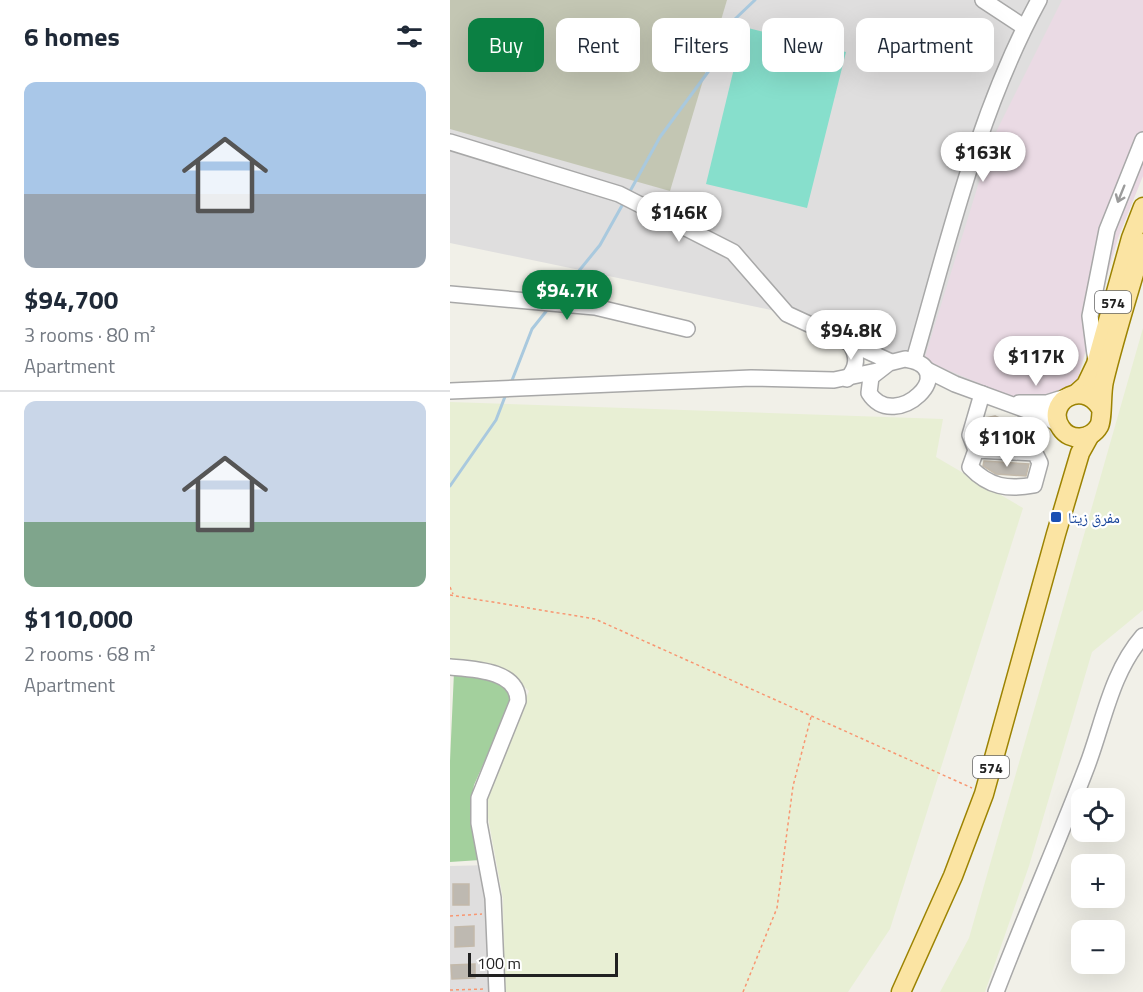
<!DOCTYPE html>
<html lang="en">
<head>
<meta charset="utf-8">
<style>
	body { margin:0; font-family:"Titillium Web","Noto Naskh Arabic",sans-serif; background:#f6f6f7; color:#1f2937; height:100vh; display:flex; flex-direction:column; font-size:22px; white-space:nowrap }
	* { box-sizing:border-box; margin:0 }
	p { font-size:20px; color:#747a83 }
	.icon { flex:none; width:33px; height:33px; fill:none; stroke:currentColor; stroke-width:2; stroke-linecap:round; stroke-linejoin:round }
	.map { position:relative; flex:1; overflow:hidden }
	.panel { display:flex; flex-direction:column; background:#fff; width:450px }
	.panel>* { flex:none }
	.hud { position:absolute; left:18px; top:18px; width:570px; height:54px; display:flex; gap:12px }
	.buttons { position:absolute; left:621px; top:788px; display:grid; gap:12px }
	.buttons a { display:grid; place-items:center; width:54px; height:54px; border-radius:12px; background:#fff; box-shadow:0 6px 24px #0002; font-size:30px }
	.scale { position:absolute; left:18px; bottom:15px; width:150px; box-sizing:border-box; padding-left:6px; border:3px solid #212121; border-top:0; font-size:16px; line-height:21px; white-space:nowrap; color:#212121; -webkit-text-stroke:4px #fff; paint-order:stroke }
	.price { position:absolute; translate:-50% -51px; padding:0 14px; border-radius:21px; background:#fff; color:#222; font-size:20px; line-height:39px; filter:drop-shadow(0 2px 3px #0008) }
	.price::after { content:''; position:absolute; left:50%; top:36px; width:18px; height:14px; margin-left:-9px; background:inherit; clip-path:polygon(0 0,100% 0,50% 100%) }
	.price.selected { background:#0b8043; color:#fff }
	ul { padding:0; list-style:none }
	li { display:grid; align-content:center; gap:12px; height:318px; padding:0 24px }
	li+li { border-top:2px solid #e0e1e3 }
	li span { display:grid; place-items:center; height:186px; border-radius:12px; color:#555 }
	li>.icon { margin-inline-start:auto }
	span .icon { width:108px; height:108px; fill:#fffc; stroke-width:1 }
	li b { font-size:26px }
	h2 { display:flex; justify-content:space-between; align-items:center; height:72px; padding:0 24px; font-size:26px }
	.chip { padding:0 21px; border-radius:12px; background:#fff; box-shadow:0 6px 24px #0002; font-size:21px; line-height:54px }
	.chip.selected { background:#0b8043; color:#fff }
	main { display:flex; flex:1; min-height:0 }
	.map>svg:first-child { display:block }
	.residential { fill:#dfdede }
	.industrial { fill:#eadae4 }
	.construction { fill:#c3c6b3 }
	.farmland { fill:#e8efd4 }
	.forest { fill:#a3d09d }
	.pitch { fill:#87dfcc }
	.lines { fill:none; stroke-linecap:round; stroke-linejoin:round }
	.stream { stroke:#a9c9de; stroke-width:3 }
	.building { fill:#beb9b1; stroke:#c3b9aa; stroke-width:1.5 }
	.minor-casing { stroke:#a8a8a8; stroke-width:18 }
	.major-casing { stroke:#9c8302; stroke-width:21 }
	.path { stroke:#f89671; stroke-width:1.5; stroke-dasharray:3 3; stroke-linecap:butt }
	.minor { stroke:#fff; stroke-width:15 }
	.major { stroke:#fbe4a3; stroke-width:18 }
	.oneway { stroke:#9b9b9b }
	.transit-dot { fill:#1a4fb4; stroke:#fff; stroke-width:2 }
	.labels { text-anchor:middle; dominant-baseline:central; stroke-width:4.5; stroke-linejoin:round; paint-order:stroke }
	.shield { fill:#fff; stroke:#646464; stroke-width:1.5 }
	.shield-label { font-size:14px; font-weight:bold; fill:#212121 }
	.transit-label { font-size:15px; fill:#164399; stroke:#fff; text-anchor:start }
</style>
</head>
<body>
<main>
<section class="panel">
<h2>6 homes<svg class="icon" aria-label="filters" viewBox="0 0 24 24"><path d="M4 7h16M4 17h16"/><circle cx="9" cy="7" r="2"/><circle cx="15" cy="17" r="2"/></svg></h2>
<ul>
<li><span style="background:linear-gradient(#a9c7e8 60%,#9aa5b1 0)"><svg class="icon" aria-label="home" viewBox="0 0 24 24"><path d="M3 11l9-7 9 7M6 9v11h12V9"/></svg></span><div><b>$94,700</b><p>3 rooms · 80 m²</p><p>Apartment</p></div></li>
<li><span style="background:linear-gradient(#c9d6e8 65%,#7fa58c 0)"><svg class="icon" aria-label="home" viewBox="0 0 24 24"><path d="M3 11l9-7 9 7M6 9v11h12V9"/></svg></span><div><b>$110,000</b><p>2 rooms · 68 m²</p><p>Apartment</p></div></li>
</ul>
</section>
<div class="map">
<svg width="693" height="992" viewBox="0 0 693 992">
	<rect width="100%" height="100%" fill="#f1f0e8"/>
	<g class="residential">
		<path d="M0 0H693L587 418 321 310 0 243Z"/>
		<path d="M41 865 52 992H0V866Z"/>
	</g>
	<path class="industrial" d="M612 0H693V176L668 238 616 420 474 360 542 140Z"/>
	<path class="construction" d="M0 0H277L220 191 0 129Z"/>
	<g class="farmland">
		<path d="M693 328V610L642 652 579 866 535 992H490L519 938Z"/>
		<path d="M0 402 493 419 486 457 573 508 440 929 398 992H54L53 899 35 801 79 691 57 672 0 666Z"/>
	</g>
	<path class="forest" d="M4 672 46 679 56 685 62 700 24 785 22 798 30 860 0 862V761Z"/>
	<path class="pitch" d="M294 27 396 52 357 208 256 184Z"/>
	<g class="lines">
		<g class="stream">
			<path d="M179 193 210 137 258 72 285 19 305 0"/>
			<path d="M106 299 150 245 174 202"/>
			<path d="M61 383 82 329 98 309"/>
			<path d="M0 486 46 420 56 394"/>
		</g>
	</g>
	<g class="building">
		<path d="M545 416 584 433 582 443 533 441 530 435 535 418Z"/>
		<path d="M534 461 579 464 576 476 546 474 533 466Z"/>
		<rect x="3" y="884" width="16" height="21"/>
		<path d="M24 926V946L5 947V927Z"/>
		<path d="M25 964V978L2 979 1 965Z"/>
	</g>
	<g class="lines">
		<defs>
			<g id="minor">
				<path d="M533 0 574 27"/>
				<path d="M0 142 169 194 283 252 337 314 441 362"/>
				<path d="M0 294 145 307 237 329"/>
				<path d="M455 359C514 368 445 434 419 393L421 377 439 363Z"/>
				<path d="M464 360C499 239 528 112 589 0"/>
				<path d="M646 362 640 316 657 230 693 140"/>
				<path d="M477 370 505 384 598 418 609 425"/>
				<path d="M397 379C408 367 408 356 400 343"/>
				<path d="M0 391 301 378 384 380 427 371"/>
				<path d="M569 403H597L619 396"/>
				<path d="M526 450 520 467C539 487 558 490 584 485L590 463 585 453 526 450 520 435 532 394"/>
				<path d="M0 667C23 669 68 670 68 701L29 798V823L43 898 47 992"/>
				<path d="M546 992C575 916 608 842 637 766 654 721 661 673 693 636"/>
			</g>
			<g id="major">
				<path d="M626 394 636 385 646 364 681 238 693 207"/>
				<path d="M650 407C631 378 594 404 611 428 620 442 641 440 649 426 653 419 651 393 654 381 665 335 680 289 693 243"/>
				<path d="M451 992 503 876 534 794 606 534 630 453 640 435"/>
			</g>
		</defs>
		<use href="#minor" class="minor-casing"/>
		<use href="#major" class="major-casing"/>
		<g class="path">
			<path d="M0 587 3 594"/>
			<path d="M0 595 145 619 522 788"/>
			<path d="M0 916 32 914"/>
			<path d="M0 990 35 989"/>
			<path d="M293 992 327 908 343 786 361 717"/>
		</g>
		<use href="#minor" class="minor"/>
		<use href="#major" class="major"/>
	</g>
	<defs><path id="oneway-shaft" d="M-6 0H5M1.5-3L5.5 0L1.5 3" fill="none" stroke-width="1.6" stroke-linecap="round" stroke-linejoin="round" transform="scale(1.5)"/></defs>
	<use class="oneway" href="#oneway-shaft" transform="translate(671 194) rotate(112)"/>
	<rect class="transit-dot" x="600" y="511" width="12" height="12" rx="3"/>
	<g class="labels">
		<g class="shield">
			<rect x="645" y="291" width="36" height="22" rx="4.5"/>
			<rect x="523" y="756" width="36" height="22" rx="4.5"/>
		</g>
		<g class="shield-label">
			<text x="663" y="302">574</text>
			<text x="541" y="767">574</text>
		</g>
		<g class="transit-label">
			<text x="618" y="517">مفرق زيتا</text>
		</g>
	</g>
</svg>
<div class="buttons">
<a><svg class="icon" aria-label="locate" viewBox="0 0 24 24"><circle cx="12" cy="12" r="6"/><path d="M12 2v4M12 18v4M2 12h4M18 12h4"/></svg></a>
<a>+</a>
<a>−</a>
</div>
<div class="scale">100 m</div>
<b class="price" style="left:533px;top:183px">$163K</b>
<b class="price" style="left:229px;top:243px">$146K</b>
<b class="price selected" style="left:117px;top:321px">$94.7K</b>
<b class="price" style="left:401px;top:361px">$94.8K</b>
<b class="price" style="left:586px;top:387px">$117K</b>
<b class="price" style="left:557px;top:468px">$110K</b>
<div class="hud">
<a class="chip selected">Buy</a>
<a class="chip">Rent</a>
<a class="chip">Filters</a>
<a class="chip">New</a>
<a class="chip">Apartment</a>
</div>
</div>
</main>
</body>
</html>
